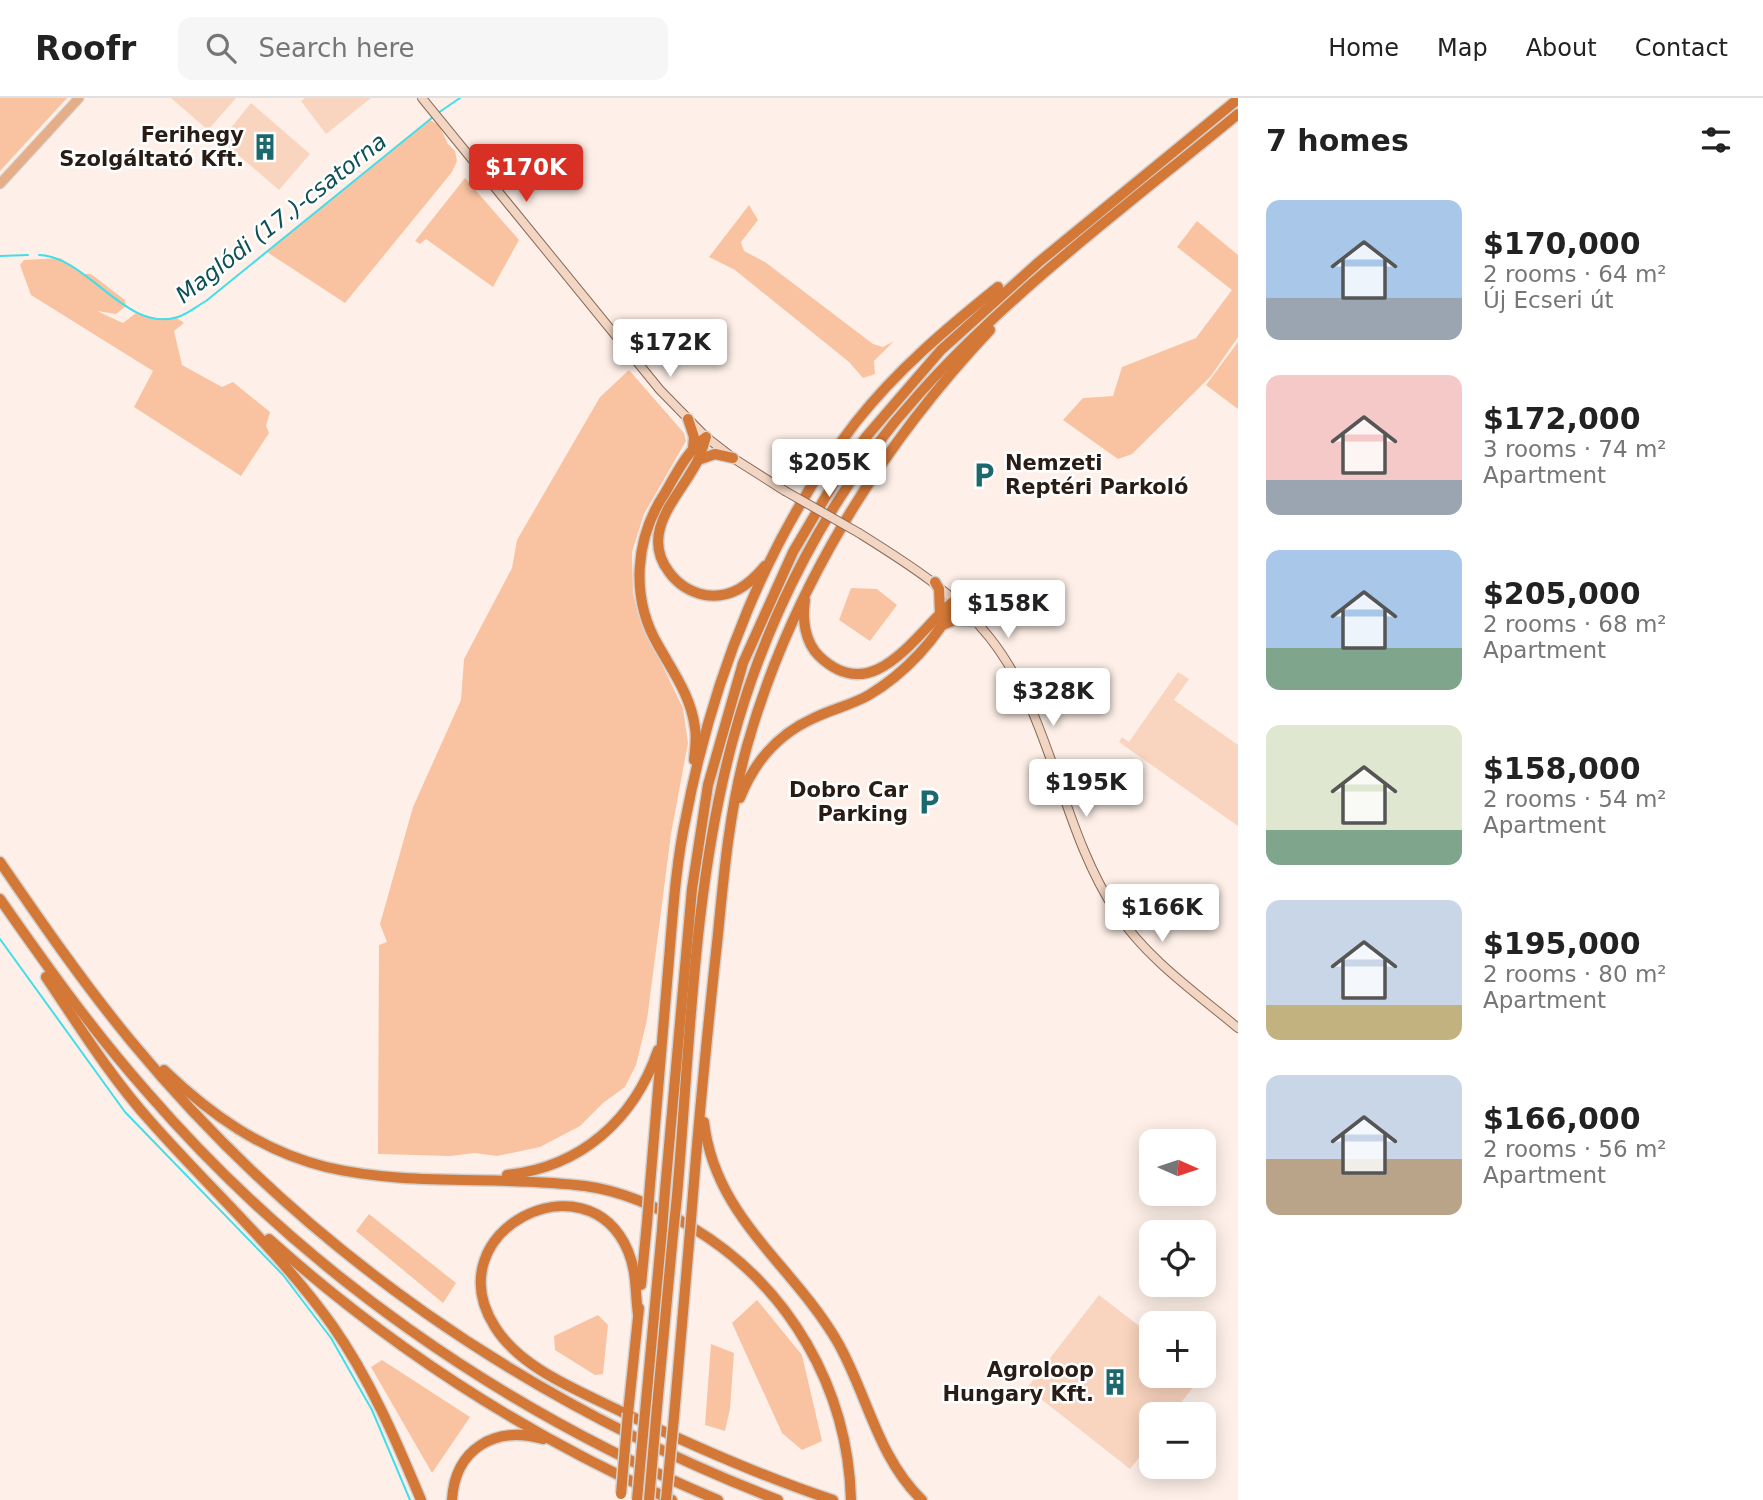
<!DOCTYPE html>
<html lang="en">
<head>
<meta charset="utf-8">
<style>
	body { margin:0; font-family:"DejaVu Sans",sans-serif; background:#f6f6f6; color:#222; height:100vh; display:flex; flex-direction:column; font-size:26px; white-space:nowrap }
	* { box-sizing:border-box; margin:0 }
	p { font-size:23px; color:#767676 }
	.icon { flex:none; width:38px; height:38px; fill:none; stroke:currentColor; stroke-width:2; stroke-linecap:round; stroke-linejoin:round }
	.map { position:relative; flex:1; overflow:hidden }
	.panel { display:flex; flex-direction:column; background:#fff; width:525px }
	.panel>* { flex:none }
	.needle { width:46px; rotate:93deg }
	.buttons { position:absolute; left:1139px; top:1031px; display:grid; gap:14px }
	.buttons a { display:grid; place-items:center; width:77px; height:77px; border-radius:14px; background:#fff; box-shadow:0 4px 18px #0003; font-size:35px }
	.price { position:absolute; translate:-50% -60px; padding:0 16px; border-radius:7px; background:#fff; color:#222; font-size:23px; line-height:46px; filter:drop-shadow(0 2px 4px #0008) }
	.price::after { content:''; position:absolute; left:50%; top:42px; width:21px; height:16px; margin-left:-10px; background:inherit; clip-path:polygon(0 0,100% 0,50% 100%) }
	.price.on { background:#d93025; color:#fff }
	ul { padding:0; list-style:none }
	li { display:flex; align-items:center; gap:21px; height:175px; padding:0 28px }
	li span { display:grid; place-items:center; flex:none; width:196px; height:140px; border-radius:14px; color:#555 }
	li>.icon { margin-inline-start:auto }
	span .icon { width:84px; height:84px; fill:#fffc; stroke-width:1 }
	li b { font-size:30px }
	h2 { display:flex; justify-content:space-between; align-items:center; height:84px; padding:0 28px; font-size:30px }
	header { display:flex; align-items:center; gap:42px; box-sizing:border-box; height:98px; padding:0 35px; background:#fff; border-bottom:2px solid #e0e0e0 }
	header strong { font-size:33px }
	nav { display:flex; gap:38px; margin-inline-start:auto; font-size:24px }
	.search { width:490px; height:63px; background:#f6f6f6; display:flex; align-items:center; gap:18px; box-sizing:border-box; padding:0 24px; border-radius:14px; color:#767676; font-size:26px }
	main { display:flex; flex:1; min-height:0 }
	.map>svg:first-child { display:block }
	.green { fill:#f9c3a2 }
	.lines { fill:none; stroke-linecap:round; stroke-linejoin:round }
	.stream { stroke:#41deeb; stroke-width:2 }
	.building { fill:#f9d4be }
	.secondary-casing { stroke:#876a58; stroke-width:10 }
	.primary-casing { stroke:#d4d2d0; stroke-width:11 }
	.highway-casing { stroke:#d4d2d0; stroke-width:13 }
	.secondary { stroke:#f2d6c3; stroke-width:8 }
	.primary { stroke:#e5ae88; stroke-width:9 }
	.highway { stroke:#d47838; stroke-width:10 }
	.secondary-bridge-casing { stroke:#876a58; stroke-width:10; stroke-linecap:butt }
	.highway-bridge-casing { stroke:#d4d2d0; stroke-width:13; stroke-linecap:butt }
	.secondary-bridge { stroke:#f2d6c3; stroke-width:8 }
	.highway-bridge { stroke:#d47838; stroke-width:10 }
	.labels { text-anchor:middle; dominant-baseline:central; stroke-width:5; stroke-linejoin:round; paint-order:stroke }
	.poi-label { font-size:21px; font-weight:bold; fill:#281c15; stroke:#fff; text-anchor:end }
	.water-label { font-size:23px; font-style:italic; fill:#0d5056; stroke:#fff }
</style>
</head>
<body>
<header>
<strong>Roofr</strong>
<div class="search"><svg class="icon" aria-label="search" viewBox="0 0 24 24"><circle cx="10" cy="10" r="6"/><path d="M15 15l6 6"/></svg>Search here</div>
<nav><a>Home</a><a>Map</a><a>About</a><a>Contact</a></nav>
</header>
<main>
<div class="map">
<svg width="1238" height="1402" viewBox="0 0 1238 1402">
	<rect width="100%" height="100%" fill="#fef0e8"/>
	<g class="green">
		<path d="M0 0H67L0 73Z"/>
		<path d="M430 22 439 27 448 46 455 53 457 63 452 74 345 205 267 154Z"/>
		<path d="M465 80 519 142 493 189 426 141 420 146 415 143Z"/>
		<path d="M749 107 758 122 741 144 744 153 765 164 873 246 883 249 894 243 874 263 875 276 863 280 849 264 735 172 709 159Z"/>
		<path d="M1197 123 1238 157V239L1211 278 1132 356 1118 361 1063 322 1083 300 1113 298 1122 269 1196 240 1232 192 1177 149Z"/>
		<path d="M60 160 82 176H91L125 202 126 208 116 216 97 213 123 225 136 215 155 220H177L184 225 174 233 182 267 222 289 233 284 270 314 266 328 269 335 241 378 134 309 153 273 31 197 20 167 24 162Z"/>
		<path d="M1238 244V311L1206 287Z"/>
		<path d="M629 272 684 335 686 343 644 416 632 454 633 495 639 519 683 610 688 645 671 736 647 922 636 967 625 989 603 1005 580 1028 540 1049 497 1058 475 1055 450 1058 378 1056 379 847 387 844 380 826 413 709 461 602 464 561 512 470 517 442 600 299Z"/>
		<path d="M851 490 877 491 897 507 870 543 839 522Z"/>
		<path d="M369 1116 456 1185 443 1205 356 1133Z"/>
		<path d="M757 1202 802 1257 822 1343 802 1352 782 1335 732 1225Z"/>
		<path d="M598 1217 608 1227 603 1276 595 1277 555 1252 554 1238Z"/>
		<path d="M711 1246 734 1255 730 1311 725 1333 705 1327Z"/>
		<path d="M382 1262 470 1319 432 1375 371 1269Z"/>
	</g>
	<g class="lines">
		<g class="stream">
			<path d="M438 15 460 0"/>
			<path d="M39 157C88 158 126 236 178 219 188 216 197 208 206 203L433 19"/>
			<path d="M0 158 28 157"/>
			<path d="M0 841 125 1014 283 1177 331 1240 372 1312 410 1402"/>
		</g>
	</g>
	<g class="building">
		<path d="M171 0H236L208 32Z"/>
		<path d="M305 0H371L326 36 301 3Z"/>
		<path d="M251 5 310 56 279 92 221 42Z"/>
		<path d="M1178 574 1189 581 1174 602 1238 647V728L1119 644 1122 639 1129 644Z"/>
		<path d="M1099 1197 1152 1238V1278H1202L1172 1316H1152V1343L1130 1371 1027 1290Z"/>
	</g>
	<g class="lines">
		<defs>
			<g id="secondary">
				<path d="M422 0 660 292 706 339 733 360 785 393"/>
				<path d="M859 435C907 465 954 494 990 540 1053 620 1060 729 1116 814 1147 861 1195 894 1238 930"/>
			</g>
			<path id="primary" d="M0 86 79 0"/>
			<g id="highway">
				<path d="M688 321 694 339 693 351"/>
				<path d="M705 342C703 348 701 356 698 362 681 397 638 433 669 474 677 485 690 494 705 497 731 501 749 487 765 468"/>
				<path d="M698 362 715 356 733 360"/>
				<path d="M935 484 939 491 940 515"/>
				<path d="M805 502C802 522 805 544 819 558 874 611 916 534 953 504"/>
				<path d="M943 527 955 522 975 523"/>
				<path d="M694 662C695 651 697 640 695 630 691 598 673 574 658 547 630 499 635 440 665 395 676 376 688 352 706 339"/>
				<path d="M740 700C754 664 778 636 814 620 832 611 852 607 869 597 904 576 939 540 955 503"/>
				<path d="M0 764C42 825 84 886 131 943 304 1153 526 1304 778 1402"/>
				<path d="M0 801C46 867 93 933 147 994 302 1173 500 1311 718 1402"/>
				<path d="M46 879C79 928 112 981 152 1025 212 1093 279 1153 332 1227 370 1281 396 1342 421 1402"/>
				<path d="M164 972C211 1017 262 1053 326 1069 410 1089 499 1077 585 1088 623 1093 660 1110 693 1130 789 1188 848 1290 851 1402"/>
				<path d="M704 1024C715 1119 791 1165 837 1243 867 1295 877 1359 922 1402"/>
				<path d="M507 1077C581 1069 634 1022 658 952"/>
				<path d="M650 1087C657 1012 662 936 669 861 673 813 676 765 686 719 713 578 768 437 856 324 897 272 947 230 998 189"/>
				<path d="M665 1093 692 791 708 687 743 565 793 454 835 383 866 339 941 252 1039 164 1238 1"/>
				<path d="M677 1098C690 947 693 792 732 645 766 518 830 394 919 296 1013 191 1129 106 1238 16"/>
				<path d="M692 1109C699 1018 708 927 718 836 724 773 730 709 747 648 791 492 880 349 990 232"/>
				<path d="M269 1141C388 1248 526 1337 672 1402"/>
				<path d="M641 1187 647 1125"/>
				<path d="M638 1216C635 1195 637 1174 628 1153 587 1056 434 1133 495 1229 521 1271 580 1293 622 1314 691 1347 760 1378 833 1402"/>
				<path d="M646 1304 662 1132"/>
				<path d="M657 1309 673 1136"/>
				<path d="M628 1315 639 1210"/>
				<path d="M674 1319 689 1145"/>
				<path d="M452 1402C455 1351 495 1327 543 1341"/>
			</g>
		</defs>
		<use href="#secondary" class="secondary-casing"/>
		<use href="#primary" class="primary-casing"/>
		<use href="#highway" class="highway-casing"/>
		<use href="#secondary" class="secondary"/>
		<use href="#primary" class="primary"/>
		<use href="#highway" class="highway"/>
		<defs>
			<path id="secondary-bridge" d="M785 393 859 435"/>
			<g id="highway-bridge">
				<path d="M647 1125 650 1087"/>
				<path d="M662 1132 665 1093"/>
				<path d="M673 1136 677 1098"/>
				<path d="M689 1145 692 1109"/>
				<path d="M621 1396 628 1315"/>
				<path d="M637 1402 646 1304"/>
				<path d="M649 1402 657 1309"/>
				<path d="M666 1402 674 1319"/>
			</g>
		</defs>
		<use href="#secondary-bridge" class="secondary-bridge-casing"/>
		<use href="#highway-bridge" class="highway-bridge-casing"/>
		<use href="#secondary-bridge" class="secondary-bridge"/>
		<use href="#highway-bridge" class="highway-bridge"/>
	</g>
	<defs>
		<symbol id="building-bare" viewBox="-9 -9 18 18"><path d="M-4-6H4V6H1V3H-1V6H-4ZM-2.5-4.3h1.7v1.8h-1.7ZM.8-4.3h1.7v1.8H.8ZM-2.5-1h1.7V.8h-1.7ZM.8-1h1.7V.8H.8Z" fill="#1b686e" stroke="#fff" stroke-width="2.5" paint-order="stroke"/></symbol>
		<symbol id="parking-bare" viewBox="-9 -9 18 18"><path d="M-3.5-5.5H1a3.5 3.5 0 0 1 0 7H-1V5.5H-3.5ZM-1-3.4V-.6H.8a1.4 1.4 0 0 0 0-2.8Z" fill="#1b686e" stroke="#fff" stroke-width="2.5" paint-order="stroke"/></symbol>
	</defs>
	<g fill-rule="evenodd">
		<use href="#building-bare" x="246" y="30" width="38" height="38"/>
		<use href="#parking-bare" x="965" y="358" width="38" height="38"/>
		<use href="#parking-bare" x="910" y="685" width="38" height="38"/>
		<use href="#building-bare" x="1096" y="1265" width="38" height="38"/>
	</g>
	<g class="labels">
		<g class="poi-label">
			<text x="244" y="37">Ferihegy<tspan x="244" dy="24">Szolgáltató Kft.</tspan></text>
			<text x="1005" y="365" text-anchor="start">Nemzeti<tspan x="1005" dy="24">Reptéri Parkoló</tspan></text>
			<text x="908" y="692">Dobro Car<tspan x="908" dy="24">Parking</tspan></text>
			<text x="1094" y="1272">Agroloop<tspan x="1094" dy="24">Hungary Kft.</tspan></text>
		</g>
		<g class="water-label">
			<text transform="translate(281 120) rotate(-38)">Maglódi (17.)-csatorna</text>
		</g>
	</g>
</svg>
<div class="buttons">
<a><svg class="needle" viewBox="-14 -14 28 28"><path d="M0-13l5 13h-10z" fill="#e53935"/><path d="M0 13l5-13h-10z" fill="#767676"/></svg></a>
<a><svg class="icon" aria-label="locate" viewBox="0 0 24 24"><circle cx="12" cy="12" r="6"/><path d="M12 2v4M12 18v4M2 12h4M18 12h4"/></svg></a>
<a>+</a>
<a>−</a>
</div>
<b class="price on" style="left:526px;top:106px">$170K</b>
<b class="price" style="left:670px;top:281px">$172K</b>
<b class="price" style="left:829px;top:401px">$205K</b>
<b class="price" style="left:1008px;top:542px">$158K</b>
<b class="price" style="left:1053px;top:630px">$328K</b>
<b class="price" style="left:1086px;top:721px">$195K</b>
<b class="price" style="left:1162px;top:846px">$166K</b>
</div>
<section class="panel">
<h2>7 homes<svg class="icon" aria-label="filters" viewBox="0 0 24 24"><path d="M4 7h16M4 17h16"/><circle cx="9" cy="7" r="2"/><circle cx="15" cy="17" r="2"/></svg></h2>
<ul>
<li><span style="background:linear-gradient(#a9c7e8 70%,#9aa5b1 0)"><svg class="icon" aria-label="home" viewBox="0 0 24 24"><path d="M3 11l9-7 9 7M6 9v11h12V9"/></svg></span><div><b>$170,000</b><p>2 rooms · 64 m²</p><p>Új Ecseri út</p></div></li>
<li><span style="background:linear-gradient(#f6c9c9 75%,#9aa5b1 0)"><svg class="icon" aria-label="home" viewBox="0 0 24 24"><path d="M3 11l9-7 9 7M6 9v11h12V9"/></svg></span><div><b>$172,000</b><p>3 rooms · 74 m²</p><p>Apartment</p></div></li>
<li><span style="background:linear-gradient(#a9c7e8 70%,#7fa58c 0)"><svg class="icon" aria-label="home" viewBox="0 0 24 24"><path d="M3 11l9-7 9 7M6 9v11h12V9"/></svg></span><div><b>$205,000</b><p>2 rooms · 68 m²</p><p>Apartment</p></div></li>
<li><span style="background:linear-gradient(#dfe7d0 75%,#7fa58c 0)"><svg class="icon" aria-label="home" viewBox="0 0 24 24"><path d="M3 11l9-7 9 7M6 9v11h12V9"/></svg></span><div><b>$158,000</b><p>2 rooms · 54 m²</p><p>Apartment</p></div></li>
<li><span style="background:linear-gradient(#c9d6e8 75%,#c2b280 0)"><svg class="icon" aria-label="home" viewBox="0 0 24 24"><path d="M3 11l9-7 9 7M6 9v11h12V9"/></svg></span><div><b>$195,000</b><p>2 rooms · 80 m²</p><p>Apartment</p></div></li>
<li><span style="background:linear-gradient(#c9d6e8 60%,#b9a48a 0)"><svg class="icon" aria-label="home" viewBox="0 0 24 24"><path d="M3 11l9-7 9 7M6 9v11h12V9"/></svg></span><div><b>$166,000</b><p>2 rooms · 56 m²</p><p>Apartment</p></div></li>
</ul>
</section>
</main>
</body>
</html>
